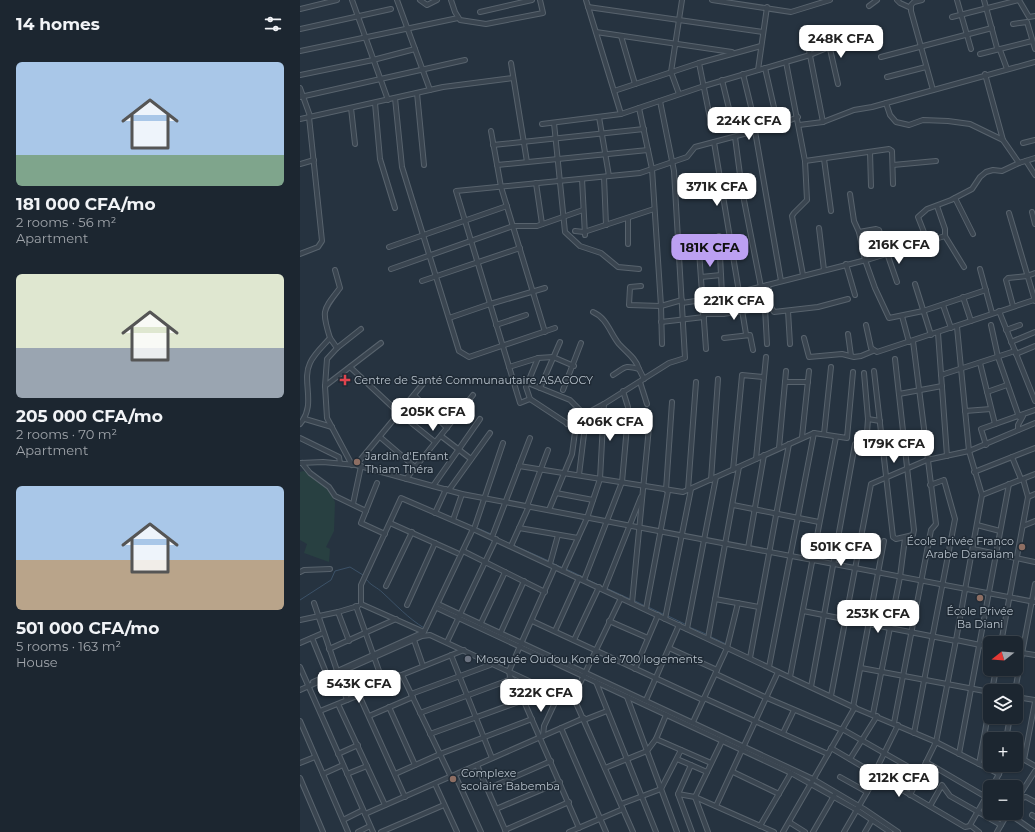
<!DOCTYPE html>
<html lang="en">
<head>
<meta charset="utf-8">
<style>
	body { margin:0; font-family:Montserrat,sans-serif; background:#252e38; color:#f1f3f6; height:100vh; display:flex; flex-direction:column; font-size:15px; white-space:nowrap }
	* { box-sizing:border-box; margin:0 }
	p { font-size:13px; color:#a0a5ab }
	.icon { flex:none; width:22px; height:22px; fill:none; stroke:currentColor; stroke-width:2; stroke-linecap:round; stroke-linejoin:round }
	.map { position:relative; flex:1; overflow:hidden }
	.details { display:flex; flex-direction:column; background:#1c2630; width:300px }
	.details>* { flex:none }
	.needle { width:26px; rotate:253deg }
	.controls { position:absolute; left:683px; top:636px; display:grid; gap:8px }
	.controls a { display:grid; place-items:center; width:40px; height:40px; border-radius:6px; background:#1c2630; box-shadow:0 1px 3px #0004,0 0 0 1px #3a434c; font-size:20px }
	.price { position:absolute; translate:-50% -34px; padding:0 9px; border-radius:8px; background:#fff; color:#222; font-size:13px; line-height:26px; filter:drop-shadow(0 1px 2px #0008) }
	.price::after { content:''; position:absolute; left:50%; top:24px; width:12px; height:9px; margin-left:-6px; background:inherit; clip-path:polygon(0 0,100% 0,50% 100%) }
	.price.on { background:#bca0f2; color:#111 }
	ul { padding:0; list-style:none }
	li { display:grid; align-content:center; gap:8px; height:212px; padding:0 16px }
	li span { display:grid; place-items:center; height:124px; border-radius:6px; color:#555 }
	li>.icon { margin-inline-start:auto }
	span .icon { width:72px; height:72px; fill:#fffc; stroke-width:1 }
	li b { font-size:17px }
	h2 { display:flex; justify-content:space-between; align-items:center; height:48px; padding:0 16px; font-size:17px }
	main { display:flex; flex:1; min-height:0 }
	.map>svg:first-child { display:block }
	.green { fill:#284041 }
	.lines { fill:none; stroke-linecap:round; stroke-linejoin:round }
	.stream { stroke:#3c5268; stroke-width:1 }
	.minor-casing { stroke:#58636d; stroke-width:6 }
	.minor { stroke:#3a4550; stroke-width:4 }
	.health-dot { fill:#e0444e; stroke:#1f2a35; stroke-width:1.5 }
	.education-dot { fill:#8d6e63; stroke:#1f2a35; stroke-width:1.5 }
	.worship-dot { fill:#6b7280; stroke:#1f2a35; stroke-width:1.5 }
	.labels { text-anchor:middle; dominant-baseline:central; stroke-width:3; stroke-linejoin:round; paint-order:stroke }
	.poi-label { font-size:11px; fill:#b6c0ca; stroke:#1f2a35; text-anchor:start }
</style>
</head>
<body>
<main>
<section class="details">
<h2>14 homes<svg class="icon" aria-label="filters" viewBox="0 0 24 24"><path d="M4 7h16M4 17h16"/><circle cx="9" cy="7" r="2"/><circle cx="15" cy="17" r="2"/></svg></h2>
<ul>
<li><span style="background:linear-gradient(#a9c7e8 75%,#7fa58c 0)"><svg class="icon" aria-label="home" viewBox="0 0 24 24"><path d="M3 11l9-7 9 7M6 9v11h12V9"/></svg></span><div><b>181 000 CFA/mo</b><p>2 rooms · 56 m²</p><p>Apartment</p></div></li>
<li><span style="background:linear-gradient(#dfe7d0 60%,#9aa5b1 0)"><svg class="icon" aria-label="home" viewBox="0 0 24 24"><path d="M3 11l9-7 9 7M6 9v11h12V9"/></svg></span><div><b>205 000 CFA/mo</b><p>2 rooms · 70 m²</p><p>Apartment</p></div></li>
<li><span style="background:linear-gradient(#a9c7e8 60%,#b9a48a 0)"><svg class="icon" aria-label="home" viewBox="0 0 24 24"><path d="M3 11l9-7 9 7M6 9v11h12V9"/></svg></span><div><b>501 000 CFA/mo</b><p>5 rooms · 163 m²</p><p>House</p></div></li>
</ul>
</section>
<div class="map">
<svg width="735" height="832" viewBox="0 0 735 832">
	<rect width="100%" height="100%" fill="#263340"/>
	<path class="green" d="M3 471 7 472 28 488 35 502 34 531 26 547 30 549 29 562 4 553 7 544 0 540V472Z"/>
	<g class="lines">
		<g class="stream">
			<path d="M175 527 191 534"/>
			<path d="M193 536 210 544"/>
			<path d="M165 542 170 531"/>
			<path d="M213 545 249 561"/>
			<path d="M252 563 263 568"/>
			<path d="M266 569 283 577"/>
			<path d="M66 579C71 586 77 587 83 593 97 606 108 618 124 628"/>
			<path d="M286 579 303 587"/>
			<path d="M306 588 330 599"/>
			<path d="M0 600 31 580 35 571 50 567 63 575"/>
			<path d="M333 600 345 606"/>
			<path d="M348 607 365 615"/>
			<path d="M368 616 387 625"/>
			<path d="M389 627 406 634"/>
			<path d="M409 636 426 644"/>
		</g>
		<defs>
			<g id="minor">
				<path d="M52 0 88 100"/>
				<path d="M97 0 130 90"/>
				<path d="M120 0 127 5 137 0"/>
				<path d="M151 0 155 12 160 20 186 24 243 13 240 0"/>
				<path d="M286 0 321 114"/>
				<path d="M412 0 491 12 530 0"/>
				<path d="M597 0 600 3 611 8"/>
				<path d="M622 0 614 2 611 5V11L633 90"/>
				<path d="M657 0 671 49"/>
				<path d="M684 0 697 48 700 50 707 69"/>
				<path d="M719 0 729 17 735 16"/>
				<path d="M569 6 577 0"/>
				<path d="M288 7 463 32"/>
				<path d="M0 9 37 0"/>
				<path d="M180 12 232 0"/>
				<path d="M652 17 719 0"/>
				<path d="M713 24 727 22 735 49"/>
				<path d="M0 29 91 9"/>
				<path d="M296 32 432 52"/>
				<path d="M506 35 523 122"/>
				<path d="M321 36 335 84"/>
				<path d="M0 51 158 18"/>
				<path d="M680 54 732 41"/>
				<path d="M581 57 692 28"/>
				<path d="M486 62 505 161 507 200 494 213 492 216 503 275"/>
				<path d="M211 63 227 162"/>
				<path d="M399 63 411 123"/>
				<path d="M465 68 478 125"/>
				<path d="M458 70 467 7"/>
				<path d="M443 74 452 111"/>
				<path d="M685 74 703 140 719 163"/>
				<path d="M0 75 73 60 115 49"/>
				<path d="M587 77 626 67"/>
				<path d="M422 80 432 121"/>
				<path d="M0 88 10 116"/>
				<path d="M314 91 399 63 461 46"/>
				<path d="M117 93 124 165"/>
				<path d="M379 94 371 72 382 0"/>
				<path d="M0 97 165 60"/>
				<path d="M95 98 102 167 159 351 169 357 255 328"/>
				<path d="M75 103 80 159 95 208"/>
				<path d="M586 103 590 115 596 122 609 125 623 120 648 121 670 124 703 140"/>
				<path d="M51 108 55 144"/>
				<path d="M339 108 352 169 361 306 362 344"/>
				<path d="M299 117 309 176"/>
				<path d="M0 119 143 87 213 78"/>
				<path d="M254 123 265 232 280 246 301 253 318 267 339 269"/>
				<path d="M242 124 321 114 404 86 510 55 527 48 530 49 538 84"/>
				<path d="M499 125 523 122 554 110 572 107 735 62"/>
				<path d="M191 131 201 187 245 332"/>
				<path d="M455 131 481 281"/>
				<path d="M435 137 442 190 461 287"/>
				<path d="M414 142 446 334"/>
				<path d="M723 143 735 140"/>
				<path d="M193 145 344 129"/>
				<path d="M570 152 571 186"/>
				<path d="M524 159 531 211"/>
				<path d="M505 161 589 149 592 151 593 184"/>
				<path d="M726 161 735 175"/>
				<path d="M0 164 14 160"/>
				<path d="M197 165 348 150"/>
				<path d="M593 165 636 161"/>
				<path d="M304 177 306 225"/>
				<path d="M282 179 285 235"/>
				<path d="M236 183 242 224"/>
				<path d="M550 194 554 221 559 232 565 260 575 288 589 318 623 311 686 290"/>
				<path d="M655 198 673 234"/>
				<path d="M732 212 735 224"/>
				<path d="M709 213 735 301"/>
				<path d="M328 218V244"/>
				<path d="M519 228 524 270"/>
				<path d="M275 231 284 232 354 209"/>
				<path d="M559 232 576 229 579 230 597 282"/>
				<path d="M419 236 423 314"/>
				<path d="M645 236 664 267"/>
				<path d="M398 237 406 349"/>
				<path d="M627 240 618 217 627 209 651 200 672 189 680 177 686 172 693 170 702 171 719 163 735 158"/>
				<path d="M89 247 207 206"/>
				<path d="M0 254 18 247 22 241 9 117"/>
				<path d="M546 264 555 295"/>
				<path d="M91 269 213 226H237L283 210"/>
				<path d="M680 269 692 313"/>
				<path d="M401 277 421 275"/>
				<path d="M122 281 220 248"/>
				<path d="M615 284 631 335"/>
				<path d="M468 285 471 307 474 312 518 307 548 299"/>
				<path d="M341 286 330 287 329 305 361 306 382 300"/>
				<path d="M440 292 570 259 645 236V229L637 206"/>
				<path d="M663 297 671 321"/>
				<path d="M382 303 402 300"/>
				<path d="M643 305 651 328"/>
				<path d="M713 306 706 280 708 278 727 276 735 273"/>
				<path d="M465 308 467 344"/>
				<path d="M488 311 490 344"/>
				<path d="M699 311 735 401"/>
				<path d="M293 312C307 318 310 333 319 344 326 352 336 358 339 369"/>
				<path d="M403 314H423L471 307"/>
				<path d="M602 316 609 342"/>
				<path d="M149 318 190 304 245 288"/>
				<path d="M361 322 404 317"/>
				<path d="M196 325 226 315"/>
				<path d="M566 325 571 348 577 352 734 300"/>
				<path d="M691 325 698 357 719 417"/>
				<path d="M706 330 720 325"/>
				<path d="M638 333 647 456"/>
				<path d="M548 334 551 356"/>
				<path d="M30 338 37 348 61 329"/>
				<path d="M424 338 450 335 453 350"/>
				<path d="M504 338 509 357 542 354 554 357 561 356 573 351"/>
				<path d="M711 342 735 332"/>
				<path d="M37 348 27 359 25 386 81 343"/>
				<path d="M716 354 735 346"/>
				<path d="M238 358 226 387 230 399 274 428 275 432 272 454 249 510"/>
				<path d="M680 363 695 424"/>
				<path d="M50 367 99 413 56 465"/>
				<path d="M209 367 238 358 253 357 274 366"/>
				<path d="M574 371 593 537 596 539 613 535 614 530 595 359"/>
				<path d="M564 373 568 419 566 447"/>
				<path d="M313 375C326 367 324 365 339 369L344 379"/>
				<path d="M641 375 715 351"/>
				<path d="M126 380 99 413 135 442"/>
				<path d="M340 382 347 404"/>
				<path d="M485 382H508"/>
				<path d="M228 383 270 400 284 414"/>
				<path d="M25 386 27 418 52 465"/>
				<path d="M240 388 260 342"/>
				<path d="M263 390 281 343"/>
				<path d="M323 391 328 407"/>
				<path d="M687 392 707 385"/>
				<path d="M599 394 642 386"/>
				<path d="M114 395 147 428"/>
				<path d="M230 399 220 403 156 191 340 173 387 157 395 147 478 125 498 117"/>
				<path d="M665 411 691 409"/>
				<path d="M5 419 32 427"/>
				<path d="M568 419 580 421"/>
				<path d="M0 424C17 404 1 382 10 363 14 354 23 346 30 338 21 310 23 310 40 288L35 270"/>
				<path d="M267 424 304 404 369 363 385 358 374 171 360 101"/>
				<path d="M718 430V425L723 416"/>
				<path d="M524 434 531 367"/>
				<path d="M141 436 171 459"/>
				<path d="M80 437 115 467"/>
				<path d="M502 437 509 371"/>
				<path d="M0 438 39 457 40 463"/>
				<path d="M686 445 681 429 735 410"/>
				<path d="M479 448 486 371"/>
				<path d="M712 457 721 479"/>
				<path d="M456 459 466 357"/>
				<path d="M0 463 23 462 56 465 162 494 735 602"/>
				<path d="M2 463 10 473 29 487 35 496 66 511"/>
				<path d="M219 466 383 492 514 433 547 438 553 372"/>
				<path d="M433 470 442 375 463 377"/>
				<path d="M674 472 735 448"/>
				<path d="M279 475 285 426"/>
				<path d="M106 479 173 395"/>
				<path d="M411 480 418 379"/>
				<path d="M77 483 61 523 85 534"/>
				<path d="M133 486 180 419"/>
				<path d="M149 490 190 433"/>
				<path d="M366 490 372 402"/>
				<path d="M388 490 396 382"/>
				<path d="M256 493 293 500"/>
				<path d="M682 495 735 474"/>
				<path d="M728 497 735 494"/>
				<path d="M53 504 61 466"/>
				<path d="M433 505 519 522"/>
				<path d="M227 506 248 450"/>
				<path d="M135 513 146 489"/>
				<path d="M153 520 162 494"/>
				<path d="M90 523 157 553"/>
				<path d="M677 525 700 531"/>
				<path d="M175 526 203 443"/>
				<path d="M723 526 735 521"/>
				<path d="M219 528 278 538"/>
				<path d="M192 537 230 438"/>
				<path d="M211 546 229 506"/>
				<path d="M448 548 464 455"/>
				<path d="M673 549 735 562"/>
				<path d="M163 551 245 592"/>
				<path d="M250 564 258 535"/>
				<path d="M263 571 287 518 300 479 304 404"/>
				<path d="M0 572 4 570 30 569"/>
				<path d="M284 580 322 482 328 415"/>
				<path d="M86 586 112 532"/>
				<path d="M304 590 341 497"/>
				<path d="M415 599 459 607"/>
				<path d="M14 603 47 700"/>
				<path d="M332 603 350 417"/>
				<path d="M61 604V585L101 498 173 529 553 707 636 742 699 774 702 765"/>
				<path d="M61 604 124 632"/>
				<path d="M138 604 513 779 564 809 598 832"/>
				<path d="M107 605 135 543"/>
				<path d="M137 608 491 773 557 810 590 832"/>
				<path d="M346 609 368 491"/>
				<path d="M503 611 656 641"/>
				<path d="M38 612 49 641"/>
				<path d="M365 619 391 489"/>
				<path d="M0 620 38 612 58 606"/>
				<path d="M232 621 403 700"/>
				<path d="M309 621 348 638"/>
				<path d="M181 623 205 572"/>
				<path d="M387 629 416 477"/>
				<path d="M255 631 279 578"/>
				<path d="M201 632 224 581"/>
				<path d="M12 638 27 675"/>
				<path d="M408 638 439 467"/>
				<path d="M114 640 123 666"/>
				<path d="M274 640 299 587"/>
				<path d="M656 640 690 647"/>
				<path d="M147 642 196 539"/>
				<path d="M0 643 23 633"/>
				<path d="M701 643 728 497 723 479"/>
				<path d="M369 648 417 670"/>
				<path d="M29 649 96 619"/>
				<path d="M716 652 735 655"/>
				<path d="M151 655 192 758"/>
				<path d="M450 658 489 444"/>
				<path d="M0 667 73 832"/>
				<path d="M469 667 514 433"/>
				<path d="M561 668 690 692"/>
				<path d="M335 669 358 615"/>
				<path d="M416 674 467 698 542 730"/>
				<path d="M102 675 151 777"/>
				<path d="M210 677 216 683 279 828"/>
				<path d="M490 677 536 437"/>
				<path d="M13 682 124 632 173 529"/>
				<path d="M84 682 164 650"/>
				<path d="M296 682 356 832"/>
				<path d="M511 687 555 444"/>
				<path d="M0 690 122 636 130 635 276 703 333 832"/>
				<path d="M692 691 696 669"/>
				<path d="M715 691 735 584"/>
				<path d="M111 694 190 665"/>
				<path d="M59 695 105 797"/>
				<path d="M531 696 571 484 627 460 669 451 735 423"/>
				<path d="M327 697 377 832"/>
				<path d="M716 697 735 700"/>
				<path d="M404 698 528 754"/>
				<path d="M272 700 321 598"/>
				<path d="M346 700 379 625"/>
				<path d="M38 704 85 805"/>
				<path d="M89 707 115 765"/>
				<path d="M553 707 584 541"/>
				<path d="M20 711 84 685 56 606"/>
				<path d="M120 713 209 680 210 677 209 671 255 567"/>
				<path d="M573 714 600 577 605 538"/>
				<path d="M69 716 113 697"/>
				<path d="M284 720 307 711"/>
				<path d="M0 721 48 832"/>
				<path d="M393 722 427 648 438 603"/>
				<path d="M594 723 631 530 636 524 613 341"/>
				<path d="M261 728 306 832"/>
				<path d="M542 729 621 774"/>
				<path d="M483 733 494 710"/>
				<path d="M614 733 655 519 644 480 630 485"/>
				<path d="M130 734 224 700"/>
				<path d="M243 736 244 726 259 694"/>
				<path d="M356 739 411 763"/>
				<path d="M706 739 710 717"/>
				<path d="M531 748 665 827 670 826"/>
				<path d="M38 754 58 745"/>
				<path d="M659 754 709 484"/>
				<path d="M716 755 735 766"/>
				<path d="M377 759 407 772"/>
				<path d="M550 759 577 716"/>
				<path d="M724 760 735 702"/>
				<path d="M626 762 686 797"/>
				<path d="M0 763 15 757"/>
				<path d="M679 764 690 704"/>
				<path d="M177 765 206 832"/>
				<path d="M391 765 378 794 392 832"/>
				<path d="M305 768 347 751 356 739 366 715"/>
				<path d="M433 772 479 794"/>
				<path d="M23 774 43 765"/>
				<path d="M47 774 67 766"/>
				<path d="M95 774 140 754 232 719"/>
				<path d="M574 774 598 725"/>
				<path d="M155 775 181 832"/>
				<path d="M540 777 567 792"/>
				<path d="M0 778 23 832"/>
				<path d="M135 784 157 832"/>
				<path d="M692 787 699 774"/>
				<path d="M187 789 251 761"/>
				<path d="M378 794 395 797 474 832"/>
				<path d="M610 795 636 742 656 640 682 495 669 451 657 327"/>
				<path d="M717 799 726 797 735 802"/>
				<path d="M716 801 735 771"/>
				<path d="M321 804 361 789 381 750"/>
				<path d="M416 806 478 672"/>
				<path d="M630 806 642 785 650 796 701 825"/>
				<path d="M196 809 260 782"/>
				<path d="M708 813 735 832"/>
				<path d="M65 814 284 718"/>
				<path d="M732 815 735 817"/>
				<path d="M43 820 63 810"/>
				<path d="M489 822 505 832"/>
				<path d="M460 826 491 773"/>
				<path d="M205 830 269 802"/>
				<path d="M58 832 70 826"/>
				<path d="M81 832 144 805"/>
				<path d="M269 832 323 809"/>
				<path d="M408 832 395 797 423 739"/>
				<path d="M483 832 555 707"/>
				<path d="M513 832 535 794"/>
				<path d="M544 832 577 775"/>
				<path d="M565 832 572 820"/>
				<path d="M679 832 670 825 690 790"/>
				<path d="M697 832 708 813"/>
			</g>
		</defs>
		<use href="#minor" class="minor-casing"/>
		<use href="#minor" class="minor"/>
	</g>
	<path class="health-dot" d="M43 374h4v4h4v4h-4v4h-4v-4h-4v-4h4z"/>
	<g class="education-dot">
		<circle cx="57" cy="462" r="4"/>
		<circle cx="722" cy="547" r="4"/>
		<circle cx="680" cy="598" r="4"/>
		<circle cx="153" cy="779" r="4"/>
	</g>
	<circle class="worship-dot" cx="168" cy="659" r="4"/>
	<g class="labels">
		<g class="poi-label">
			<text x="54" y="380">Centre de Santé Communautaire ASACOCY</text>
			<text x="65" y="456">Jardin d'Enfant<tspan x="65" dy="13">Thiam Théra</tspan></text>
			<text x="714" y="541" text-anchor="end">École Privée Franco<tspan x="714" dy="13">Arabe Darsalam</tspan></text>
			<text x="680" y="611" text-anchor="middle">École Privée<tspan x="680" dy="13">Ba Diani</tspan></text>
			<text x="176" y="659">Mosquée Oudou Koné de 700 logements</text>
			<text x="161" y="773">Complexe<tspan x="161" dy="13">scolaire Babemba</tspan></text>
		</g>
	</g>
</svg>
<div class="controls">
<a><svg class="needle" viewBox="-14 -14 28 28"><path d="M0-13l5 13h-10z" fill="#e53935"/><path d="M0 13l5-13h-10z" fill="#a0a5ab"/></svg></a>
<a><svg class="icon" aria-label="layers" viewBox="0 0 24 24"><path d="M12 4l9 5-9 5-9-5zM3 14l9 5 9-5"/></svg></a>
<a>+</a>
<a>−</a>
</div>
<b class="price" style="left:541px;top:59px">248K CFA</b>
<b class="price" style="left:449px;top:141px">224K CFA</b>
<b class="price" style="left:417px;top:207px">371K CFA</b>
<b class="price" style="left:599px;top:265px">216K CFA</b>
<b class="price on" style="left:410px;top:268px">181K CFA</b>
<b class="price" style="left:434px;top:321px">221K CFA</b>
<b class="price" style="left:133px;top:432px">205K CFA</b>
<b class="price" style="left:310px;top:442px">406K CFA</b>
<b class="price" style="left:594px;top:464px">179K CFA</b>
<b class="price" style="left:541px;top:567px">501K CFA</b>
<b class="price" style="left:578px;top:634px">253K CFA</b>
<b class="price" style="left:59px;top:704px">543K CFA</b>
<b class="price" style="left:241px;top:713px">322K CFA</b>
<b class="price" style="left:599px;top:798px">212K CFA</b>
</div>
</main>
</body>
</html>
